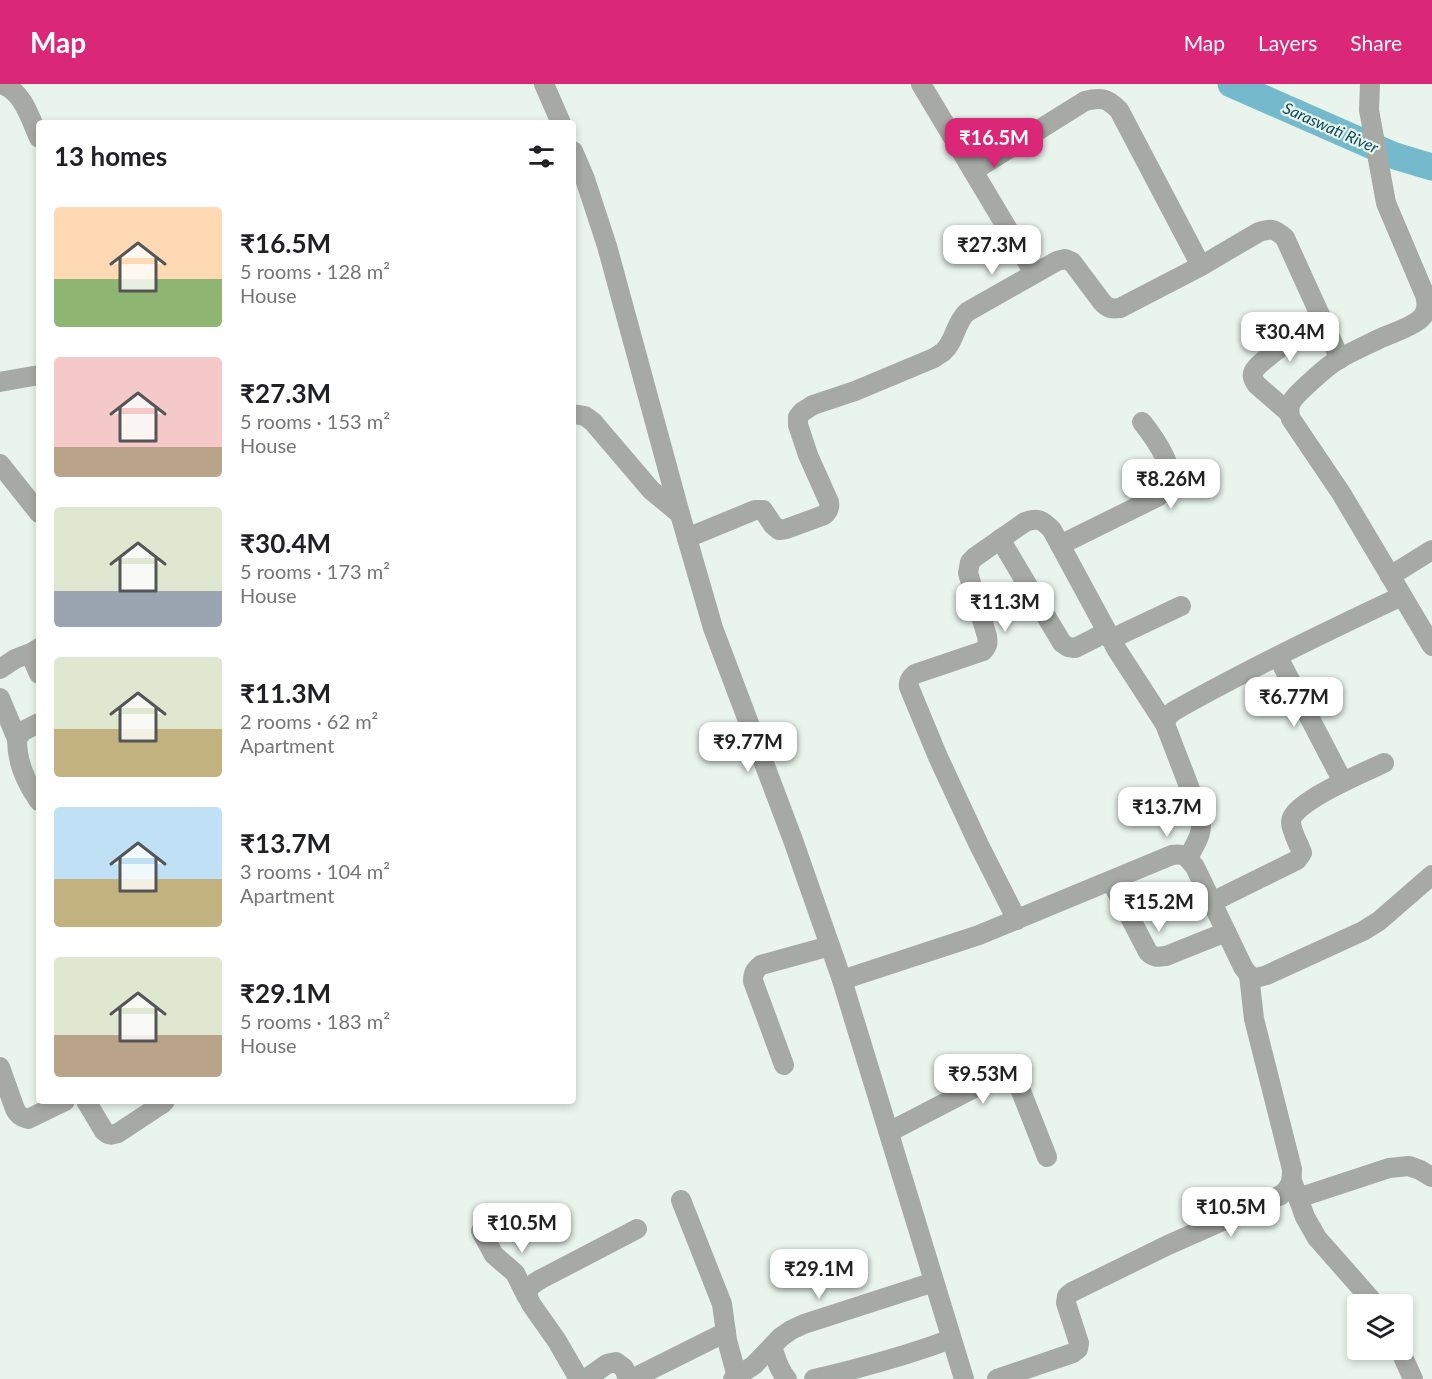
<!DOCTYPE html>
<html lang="en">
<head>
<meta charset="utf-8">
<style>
	body { margin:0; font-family:Lato,sans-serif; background:#f6f6f6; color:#202124; height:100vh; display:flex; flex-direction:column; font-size:22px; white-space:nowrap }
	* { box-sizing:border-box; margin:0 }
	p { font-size:20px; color:#757577 }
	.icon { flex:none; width:33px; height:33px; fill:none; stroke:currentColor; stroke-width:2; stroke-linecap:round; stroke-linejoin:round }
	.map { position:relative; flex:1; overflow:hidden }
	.side { position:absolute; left:36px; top:36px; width:540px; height:984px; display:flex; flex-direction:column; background:#fff; border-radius:6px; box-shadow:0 3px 9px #0003 }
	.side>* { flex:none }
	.tools { position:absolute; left:1347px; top:1210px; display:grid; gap:12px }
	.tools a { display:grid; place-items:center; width:66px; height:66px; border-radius:6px; background:#fff; box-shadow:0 3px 9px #0003; font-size:30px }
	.price { position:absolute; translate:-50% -51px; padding:0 14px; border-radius:12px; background:#fff; color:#222; font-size:20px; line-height:39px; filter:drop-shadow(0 2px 3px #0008) }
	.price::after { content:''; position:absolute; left:50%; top:36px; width:18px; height:14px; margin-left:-9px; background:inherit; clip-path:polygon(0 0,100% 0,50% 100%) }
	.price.on { background:#db2777; color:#fff }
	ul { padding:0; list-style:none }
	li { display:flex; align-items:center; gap:18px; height:150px; padding:0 18px }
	li span { display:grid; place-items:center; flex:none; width:168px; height:120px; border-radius:6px; color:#555 }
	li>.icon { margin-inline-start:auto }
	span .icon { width:72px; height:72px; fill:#fffc; stroke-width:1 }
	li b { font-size:26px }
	h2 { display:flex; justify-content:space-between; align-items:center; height:72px; padding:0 18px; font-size:26px }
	header { display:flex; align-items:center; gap:36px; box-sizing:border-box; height:84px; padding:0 30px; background:#db2777; color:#fff }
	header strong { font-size:28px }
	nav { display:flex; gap:33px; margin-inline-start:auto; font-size:21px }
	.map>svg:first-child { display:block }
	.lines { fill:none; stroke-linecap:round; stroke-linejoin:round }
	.river { stroke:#75b9cd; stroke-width:27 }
	.minor { stroke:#a7a9a4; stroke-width:20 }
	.labels { text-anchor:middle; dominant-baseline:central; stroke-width:4.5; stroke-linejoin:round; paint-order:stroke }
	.water-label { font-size:16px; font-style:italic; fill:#0d4958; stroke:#e8f4ec }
</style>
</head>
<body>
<header>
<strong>Map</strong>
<nav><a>Map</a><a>Layers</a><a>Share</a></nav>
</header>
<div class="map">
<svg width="1432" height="1295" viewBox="0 0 1432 1295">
	<rect width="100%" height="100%" fill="#e8f4ec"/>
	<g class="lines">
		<path class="river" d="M1231 0 1395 72 1432 83"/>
		<g class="minor">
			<path d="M0 0C23 6 30 34 39 54"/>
			<path d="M544 0 561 39"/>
			<path d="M921 0 1034 189"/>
			<path d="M1370 0 1369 26 1386 119 1425 211C1428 221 1427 230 1419 236 1409 244 1392 249 1381 254 1367 261 1353 267 1339 275 1327 282 1317 292 1307 301 1296 312 1285 319 1291 335L1341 409 1432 562"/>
			<path d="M573 67 585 95 607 162 680 430 713 544 793 756 842 896 964 1295"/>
			<path d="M973 87 1085 17C1101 13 1107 14 1119 26L1201 182"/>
			<path d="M0 298 39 291"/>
			<path d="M1288 328 1257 301C1249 291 1253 286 1262 278L1320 231"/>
			<path d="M573 330 585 332 593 338 651 406 680 430"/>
			<path d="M0 380 39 429"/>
			<path d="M687 454 755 426H763L773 441 779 446 786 445 824 431C829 427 830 424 829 418L808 371 798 341V333L802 328 813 321 855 307 934 274C937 272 940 270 943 268 955 258 955 239 967 228L1057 177 1065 175 1072 178 1102 218C1108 225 1112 225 1120 224L1201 182 1259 148C1272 144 1275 145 1285 154L1340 275"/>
			<path d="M1000 455 1062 559 1068 563 1075 564 1107 548"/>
			<path d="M1060 461 1159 412C1161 410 1164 409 1166 406 1181 389 1153 352 1142 338"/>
			<path d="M1390 492 1432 466"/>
			<path d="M1111 555 1181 522"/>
			<path d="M39 564 33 568 32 574 39 590"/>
			<path d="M1278 573 1343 698"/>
			<path d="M0 585 15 575 33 568"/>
			<path d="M0 614 17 655"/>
			<path d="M39 639 23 647 17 655C17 679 26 698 39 717"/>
			<path d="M1188 774C1196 758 1204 750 1200 731L1165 640 1168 632 1174 627C1248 585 1325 548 1402 512"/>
			<path d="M1111 797 1148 868C1154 874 1158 873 1166 872L1226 848"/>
			<path d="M1212 818 1297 776 1302 769C1299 760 1291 747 1291 738 1290 719 1367 687 1384 679"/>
			<path d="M1017 836 979 761 938 673 909 603C908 597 910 594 915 590L983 567C988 562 988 558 987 552L968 489 970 478 975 473 1025 438C1037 433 1043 436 1052 446L1117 566 1165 640"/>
			<path d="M842 896 979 851 1172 771C1185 769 1187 773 1195 783L1243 883C1251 895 1253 895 1267 891L1363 847 1379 837 1432 791"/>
			<path d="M784 981 753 897C753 889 755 886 761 881L830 862"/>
			<path d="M0 983 15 1025C18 1031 21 1033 28 1035L65 1017"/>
			<path d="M86 1017 104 1047C109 1052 112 1051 118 1049L162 1020 165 1017"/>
			<path d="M889 1048 999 991C1007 989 1011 991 1017 997L1047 1073"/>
			<path d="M1292 1097 1305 1133 1317 1154 1376 1221"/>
			<path d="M1298 1114 1389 1084 1409 1082 1420 1086 1432 1093"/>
			<path d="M681 1116 722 1220 727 1256 737 1293"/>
			<path d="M481 1147 494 1171 515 1189 527 1213"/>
			<path d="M772 1263C776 1274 779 1287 787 1295"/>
			<path d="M1400 1266 1413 1295"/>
			<path d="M579 1295 557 1257 531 1220C524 1206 529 1202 541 1195L637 1145"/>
			<path d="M586 1295 607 1280 616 1278 624 1284 628 1295"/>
			<path d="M632 1295 726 1248"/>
			<path d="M733 1295 754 1281 781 1253 791 1246 804 1240 934 1198"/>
			<path d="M814 1295C861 1284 906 1272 951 1255"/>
			<path d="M997 1295 1073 1269 1078 1265 1079 1259 1066 1219 1067 1212 1072 1208 1168 1161 1281 1111C1291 1103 1292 1097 1292 1085L1254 935 1249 891"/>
		</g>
	</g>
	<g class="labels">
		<g class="water-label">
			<text transform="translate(1331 43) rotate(24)">Saraswati River</text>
		</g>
	</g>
</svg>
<div class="tools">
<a><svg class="icon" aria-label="layers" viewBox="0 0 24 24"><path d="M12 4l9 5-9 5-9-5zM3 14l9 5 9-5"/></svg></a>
</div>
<b class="price on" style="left:994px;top:85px">₹16.5M</b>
<b class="price" style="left:992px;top:192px">₹27.3M</b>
<b class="price" style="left:1290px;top:279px">₹30.4M</b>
<b class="price" style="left:1171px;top:426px">₹8.26M</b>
<b class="price" style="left:1005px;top:549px">₹11.3M</b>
<b class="price" style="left:1294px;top:644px">₹6.77M</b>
<b class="price" style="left:748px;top:689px">₹9.77M</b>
<b class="price" style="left:1167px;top:754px">₹13.7M</b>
<b class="price" style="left:1159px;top:849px">₹15.2M</b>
<b class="price" style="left:983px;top:1021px">₹9.53M</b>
<b class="price" style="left:1231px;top:1154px">₹10.5M</b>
<b class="price" style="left:522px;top:1170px">₹10.5M</b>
<b class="price" style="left:819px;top:1216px">₹29.1M</b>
<section class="side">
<h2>13 homes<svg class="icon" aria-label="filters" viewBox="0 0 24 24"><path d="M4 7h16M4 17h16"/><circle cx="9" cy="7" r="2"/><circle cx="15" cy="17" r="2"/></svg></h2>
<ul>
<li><span style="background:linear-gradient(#ffd9b3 60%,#8fb573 0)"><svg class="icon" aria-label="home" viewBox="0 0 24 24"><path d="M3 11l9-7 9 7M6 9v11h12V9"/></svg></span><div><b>₹16.5M</b><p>5 rooms · 128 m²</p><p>House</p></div></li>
<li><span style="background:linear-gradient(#f6c9c9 75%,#b9a48a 0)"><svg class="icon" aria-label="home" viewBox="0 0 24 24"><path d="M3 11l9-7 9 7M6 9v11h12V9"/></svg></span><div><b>₹27.3M</b><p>5 rooms · 153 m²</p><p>House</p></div></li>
<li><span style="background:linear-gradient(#dfe7d0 70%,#9aa5b1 0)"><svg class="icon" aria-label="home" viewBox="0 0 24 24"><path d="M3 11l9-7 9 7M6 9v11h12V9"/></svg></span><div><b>₹30.4M</b><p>5 rooms · 173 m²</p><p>House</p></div></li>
<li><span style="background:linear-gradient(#dfe7d0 60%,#c2b280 0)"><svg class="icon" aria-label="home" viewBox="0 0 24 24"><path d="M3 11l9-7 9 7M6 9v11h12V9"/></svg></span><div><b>₹11.3M</b><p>2 rooms · 62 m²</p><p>Apartment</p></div></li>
<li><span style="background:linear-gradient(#bfe0f5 60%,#c2b280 0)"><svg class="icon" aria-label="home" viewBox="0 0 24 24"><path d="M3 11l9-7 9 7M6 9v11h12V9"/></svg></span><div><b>₹13.7M</b><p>3 rooms · 104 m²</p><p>Apartment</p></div></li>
<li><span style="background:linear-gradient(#dfe7d0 65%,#b9a48a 0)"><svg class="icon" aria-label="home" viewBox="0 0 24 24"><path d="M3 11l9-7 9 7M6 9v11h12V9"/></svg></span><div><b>₹29.1M</b><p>5 rooms · 183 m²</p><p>House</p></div></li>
</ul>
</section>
</div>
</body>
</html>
